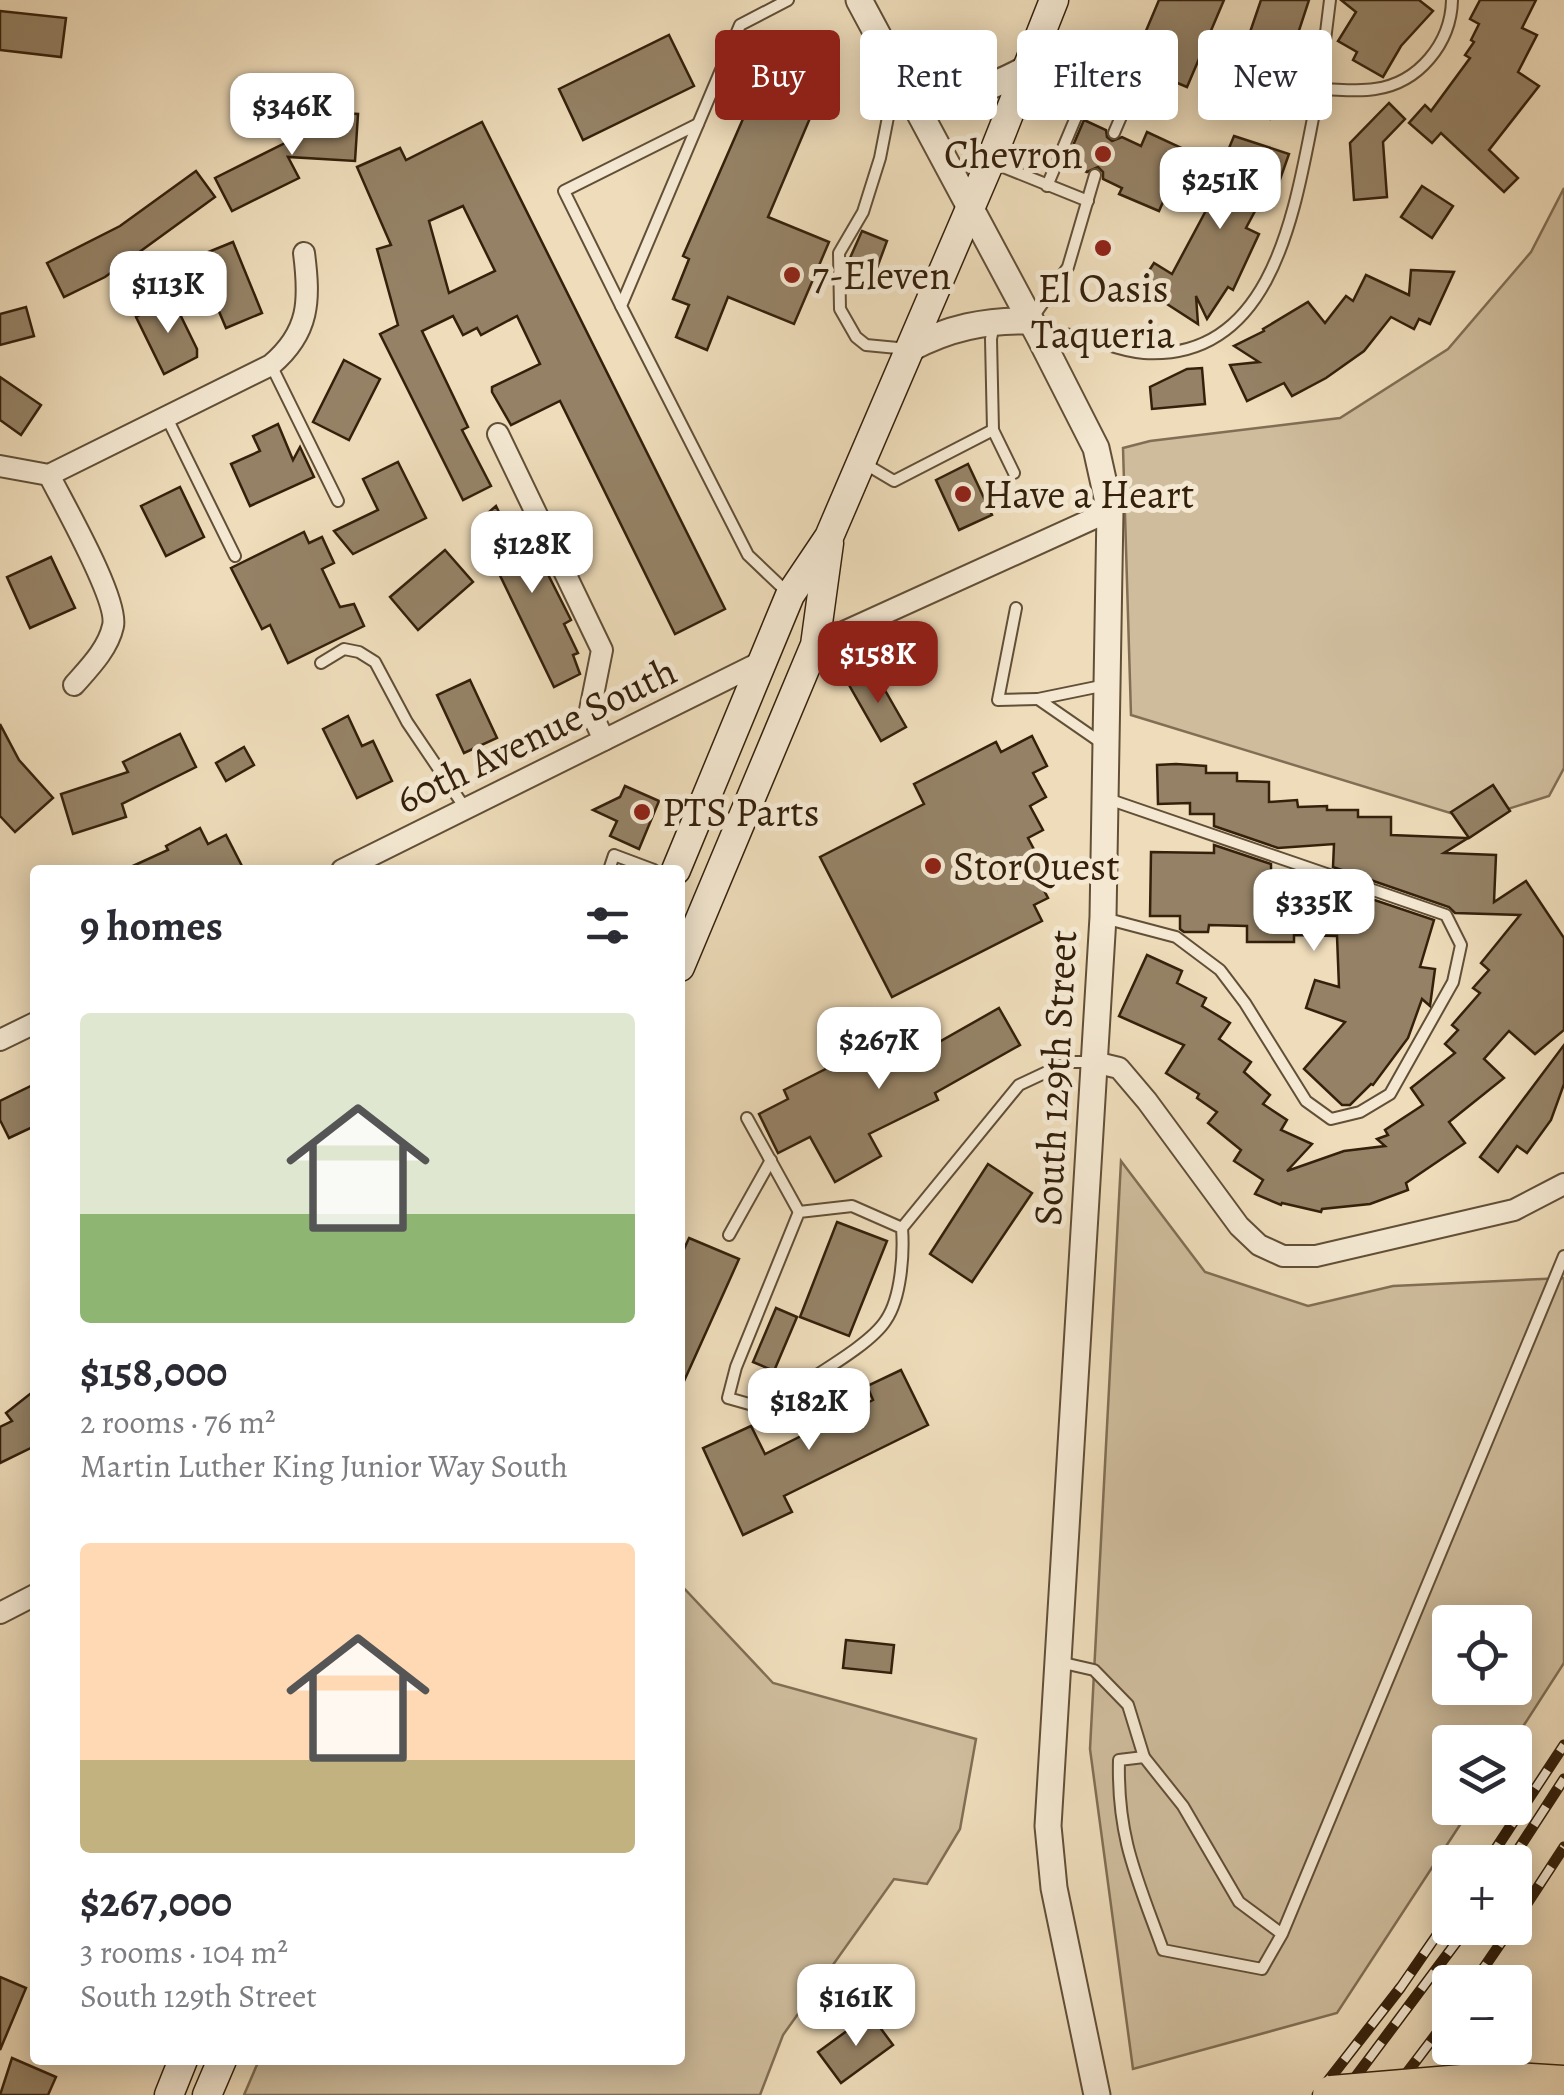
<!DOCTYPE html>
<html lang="en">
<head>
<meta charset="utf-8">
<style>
	body { margin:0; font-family:Alegreya,serif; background:#f7f7f7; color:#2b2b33; height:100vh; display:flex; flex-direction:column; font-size:38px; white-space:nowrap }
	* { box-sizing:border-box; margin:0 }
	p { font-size:32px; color:#7c7c81 }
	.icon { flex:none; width:55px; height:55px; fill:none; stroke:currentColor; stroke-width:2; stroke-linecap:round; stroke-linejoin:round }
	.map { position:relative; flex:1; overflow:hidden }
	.panel { position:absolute; left:30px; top:865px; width:655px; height:1200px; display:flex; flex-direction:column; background:#fff; border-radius:10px; box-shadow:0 5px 25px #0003 }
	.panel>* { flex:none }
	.top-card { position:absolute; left:715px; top:30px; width:698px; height:90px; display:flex; gap:20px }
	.tools { position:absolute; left:1432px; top:1605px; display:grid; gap:20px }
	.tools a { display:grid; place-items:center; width:100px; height:100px; border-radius:10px; background:#fff; box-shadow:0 5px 25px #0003; font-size:50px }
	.price { position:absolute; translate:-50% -85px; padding:0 22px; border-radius:20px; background:#fff; color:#222; font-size:32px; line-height:65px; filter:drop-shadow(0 2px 5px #0008) }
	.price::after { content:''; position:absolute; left:50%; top:60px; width:30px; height:22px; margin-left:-15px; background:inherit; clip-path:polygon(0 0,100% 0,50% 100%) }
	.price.selected { background:#8f2418; color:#fff }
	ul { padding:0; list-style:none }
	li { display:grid; align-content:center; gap:20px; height:530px; padding:0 50px }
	li span { display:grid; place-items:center; height:310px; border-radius:10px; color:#555 }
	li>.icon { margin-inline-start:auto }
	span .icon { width:180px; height:180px; fill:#fffc; stroke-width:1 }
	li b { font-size:42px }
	h2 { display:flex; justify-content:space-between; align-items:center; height:120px; padding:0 50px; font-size:42px }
	.tag { padding:0 35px; border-radius:10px; background:#fff; box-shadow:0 5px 25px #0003; font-size:35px; line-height:90px }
	.tag.selected { background:#8f2418; color:#fff }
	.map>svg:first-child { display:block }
	.green { fill:#cebc9c; stroke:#816e54; stroke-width:2.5; fill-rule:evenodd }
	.building { fill:#958266; stroke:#34200b; stroke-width:2.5; fill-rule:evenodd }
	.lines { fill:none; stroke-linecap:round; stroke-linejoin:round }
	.service-casing { stroke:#624f37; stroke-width:14 }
	.minor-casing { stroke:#624f37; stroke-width:24 }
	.tertiary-casing { stroke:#624f37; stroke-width:29 }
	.secondary-casing { stroke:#34200b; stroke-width:31 }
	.service { stroke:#f4e8d2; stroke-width:10 }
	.minor { stroke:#f4e8d2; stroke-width:20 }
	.tertiary { stroke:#f4e8d2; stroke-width:25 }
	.secondary { stroke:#f4e8d2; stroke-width:28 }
	.rail-casing { stroke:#34200b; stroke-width:11 }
	.rail { stroke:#f4e8d2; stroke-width:8; stroke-dasharray:22; stroke-linecap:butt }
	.motorway-bridge-casing { stroke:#34200b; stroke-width:41; stroke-linecap:butt }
	.motorway-bridge { stroke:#eedcba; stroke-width:38 }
	.poi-dot { fill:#8f2418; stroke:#f4e8d2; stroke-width:4 }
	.labels { text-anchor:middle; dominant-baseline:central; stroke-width:10; stroke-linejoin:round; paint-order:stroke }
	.poi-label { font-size:40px; fill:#34200b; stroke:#f4e8d2; text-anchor:start }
	.street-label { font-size:40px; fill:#34200b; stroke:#f4e8d2 }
</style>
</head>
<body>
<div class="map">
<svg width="1564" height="2095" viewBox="0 0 1564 2095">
	<rect width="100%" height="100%" fill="#eedcba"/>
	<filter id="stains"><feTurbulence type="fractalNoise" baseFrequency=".002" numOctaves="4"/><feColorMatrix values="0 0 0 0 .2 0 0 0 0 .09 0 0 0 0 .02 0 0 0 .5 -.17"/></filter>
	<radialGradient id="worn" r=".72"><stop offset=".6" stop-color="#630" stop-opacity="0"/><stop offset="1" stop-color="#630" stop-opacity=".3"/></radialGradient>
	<g class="green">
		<path d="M1564 188V768L1549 796 1473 820 1131 715 1123 448 1150 441 1340 418 1448 349 1531 252Z"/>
		<path d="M1121 1161 1205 1272 1308 1306 1393 1286 1564 1278V1663L1513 1742H1450V1808H1471L1337 2013 1133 2069 1090 1749ZM1450 1622H1515V1688H1450Z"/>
		<path d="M680 1584 773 1683 976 1739 960 1829 927 1884 894 1879 783 2035 760 2095H244L259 2060H680Z"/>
	</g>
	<g class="building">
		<path d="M1159 0H1224L1187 87 1132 64Z"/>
		<path d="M1261 0H1309L1270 119 1244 116 1247 78H1242L1249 35Z"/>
		<path d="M1341 0H1419L1433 11 1401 46 1383 77 1353 60 1357 52 1338 41 1356 12Z"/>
		<path d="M1480 0H1536L1522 28 1537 35 1518 72 1539 86 1489 150 1518 178 1504 192 1441 133 1432 143 1409 123 1425 105 1431 111 1470 58 1465 55 1474 42 1471 40 1479 24 1470 19Z"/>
		<path d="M0 11 66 18 61 57 0 50Z"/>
		<path d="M669 35 694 86 583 140 559 89Z"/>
		<path d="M774 48 830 71 768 217 829 242 794 324 728 297 707 350 676 337 689 305 673 299 689 259 683 256Z"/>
		<path d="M1389 103 1405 119 1383 142 1387 197 1354 200 1350 143Z"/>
		<path d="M307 111 358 114 355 161 288 157 299 178 232 211 215 178 305 133Z"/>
		<path d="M1084 120 1106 130 1107 137 1112 141 1122 137 1141 146 1147 132 1186 150 1159 211 1119 194 1122 188 1103 179V172L1098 167 1087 172 1066 162Z"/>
		<path d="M482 122 725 609 675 634 560 401 511 425 492 392V387L540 364 517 316 481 335 477 328 463 335 453 316 422 331 468 427 462 430 491 486 463 500 380 334 398 325 377 249 391 245 357 167 400 148 406 160ZM463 206 495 271 449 293 429 221Z"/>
		<path d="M1234 136 1289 154 1277 188 1269 185 1246 228 1259 234 1233 290 1228 287 1207 319 1196 296 1198 324 1139 286 1154 263 1172 274 1210 203 1207 201Z"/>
		<path d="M196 171 215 197 105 277 64 297 47 263 120 226Z"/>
		<path d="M1422 186 1453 206 1432 238 1401 217Z"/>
		<path d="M862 231 887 241 877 268 850 258Z"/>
		<path d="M233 242 262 313 226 328 196 257Z"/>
		<path d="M1411 270 1454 272 1430 324 1419 319 1414 329 1391 317 1364 351 1326 378 1292 396 1284 383 1247 401 1230 365 1259 362 1234 346 1264 331 1263 329 1308 302 1325 323 1346 296 1353 301 1366 275 1409 295Z"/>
		<path d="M172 298 197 349V357L164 374 136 317Z"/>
		<path d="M26 307 34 336 0 345V314Z"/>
		<path d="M344 360 380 379 349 440 313 422Z"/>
		<path d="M1202 368 1205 404 1152 409 1150 387 1187 369Z"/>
		<path d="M0 377 41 405 21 435 0 420Z"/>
		<path d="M278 424 293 460 300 447 314 477 250 506 231 464 260 451 253 436Z"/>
		<path d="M398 462 426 518 353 554 334 531 378 510 363 479Z"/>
		<path d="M968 464 992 515 959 530 936 480Z"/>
		<path d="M180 487 204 537 166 556 141 506Z"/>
		<path d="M496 506 511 537 525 529 571 620 564 624 578 653 573 655 580 674 554 687 475 524Z"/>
		<path d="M304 532 309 543 322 537 334 563 322 569 340 607 354 604 364 626 288 663 270 625 262 629 231 568Z"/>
		<path d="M445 550 473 582 418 630 390 597Z"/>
		<path d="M51 557 75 608 30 628 7 577Z"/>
		<path d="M874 671 906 727 881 741 849 685Z"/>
		<path d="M470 680 497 738 464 753 437 695Z"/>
		<path d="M348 716 362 746 373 741 392 781 357 798 323 729Z"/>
		<path d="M0 724 19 760 53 798 15 832 0 816Z"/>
		<path d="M180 734 196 767 122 804 126 817 73 834 61 794 128 772 123 762Z"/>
		<path d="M1032 736 1047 766 1033 773 1046 797 1030 806 1043 830 1028 838 1047 874 1038 879 1048 898 1034 905 1042 921 892 997 820 857 924 804 914 784 996 742 1001 752Z"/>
		<path d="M244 747 254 765 226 781 216 763Z"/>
		<path d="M1176 764 1206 766V773H1237V781L1269 782V802L1297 800 1298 807 1327 806V810H1358V817H1391V835L1468 838 1444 853 1496 855 1494 902 1526 881 1564 938V1030L1535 1054 1509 1031 1484 1059 1504 1078 1449 1122 1465 1143 1406 1183 1408 1190 1370 1204 1322 1209 1321 1212 1282 1203 1281 1205 1255 1194 1263 1180 1234 1161 1241 1150 1208 1123 1217 1112 1197 1098 1199 1094 1166 1073 1184 1045 1119 1016 1147 955 1182 971 1177 983 1206 998 1202 1006 1230 1023 1219 1039 1251 1062 1244 1072 1270 1095 1263 1104 1287 1120 1281 1130 1312 1144 1287 1171 1344 1151 1385 1146 1377 1139 1388 1135 1385 1130 1423 1105 1411 1088 1455 1053 1445 1044 1458 1030 1452 1025 1480 993 1473 988 1489 970 1481 963 1520 915 1455 913 1449 907 1333 867 1334 844 1278 848 1214 826V814H1190V803L1158 804 1157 765Z"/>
		<path d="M1493 785 1510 811 1469 838 1451 812Z"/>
		<path d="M625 786 659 801 639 849 610 836 617 821 593 810 620 797Z"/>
		<path d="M200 828 208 844 226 835 244 870H124L168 850 166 846Z"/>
		<path d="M1214 845 1271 864V894H1295V901L1333 903V886L1434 920 1420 967 1435 969 1430 1006 1422 999 1408 1038 1373 1085 1371 1084 1350 1105H1342L1304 1069 1345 1022 1306 1008 1315 980 1339 987 1337 936 1294 935V942H1247V926L1209 925 1208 932H1184L1180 929V916H1150L1151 852 1214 853Z"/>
		<path d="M999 1008 1020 1045 935 1093 938 1100 869 1134 881 1156 835 1182 810 1137 778 1153 759 1114 788 1099 784 1090 903 1030 916 1055Z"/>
		<path d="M1564 1045V1084L1551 1120 1527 1153 1517 1146 1498 1172 1480 1157Z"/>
		<path d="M35 1084V1126L9 1138 0 1120V1101Z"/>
		<path d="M988 1164 1032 1193 972 1282 930 1254Z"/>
		<path d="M837 1222 887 1241 849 1336 800 1317Z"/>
		<path d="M689 1238 739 1259 680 1390V1258Z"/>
		<path d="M776 1308 797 1317 774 1371 753 1362Z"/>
		<path d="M901 1370 928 1425 784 1496 792 1512 743 1535 703 1448 751 1426 765 1454 873 1400 867 1386Z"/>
		<path d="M35 1390V1449L33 1447 0 1463V1427L12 1421 6 1413Z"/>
		<path d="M846 1640 894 1645 891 1673 843 1668Z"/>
		<path d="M0 1977 26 1988 0 2050Z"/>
		<path d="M870 2014 893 2045 841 2083 818 2052Z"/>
		<path d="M12 2058 56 2077 48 2095H0Z"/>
	</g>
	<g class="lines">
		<defs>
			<g id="service">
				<path d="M788 0 740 25 621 306 748 555 789 594"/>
				<path d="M1029 70 1126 105 1114 133"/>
				<path d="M1319 89 1330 0"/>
				<path d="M905 94 889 112 880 158 863 212 839 253 840 309 856 337 866 345 908 349"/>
				<path d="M991 162 1088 201"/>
				<path d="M1047 186 1087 91"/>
				<path d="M621 306 564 191 698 124"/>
				<path d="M1031 320 1068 267 1095 175"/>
				<path d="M994 324 991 339 993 430 1014 473"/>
				<path d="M1040 336C1086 328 1104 350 1144 353 1283 361 1297 188 1319 89 1337 89 1358 92 1375 89 1419 83 1451 43 1452 0"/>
				<path d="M271 365 338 501"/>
				<path d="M166 416 235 556"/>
				<path d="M862 462 894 481 993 430"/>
				<path d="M1016 608 998 700 1038 699"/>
				<path d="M321 663 344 649 359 652 375 662 407 722 465 808"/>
				<path d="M1103 744 1038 699 1106 685"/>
				<path d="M609 870 614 855 654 870"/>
				<path d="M1104 918 1176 937 1220 970 1245 1003 1306 1101 1331 1119 1360 1112 1390 1094 1453 982 1461 945 1446 915 1105 798"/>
				<path d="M747 1118 799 1212"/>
				<path d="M902 1228C904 1254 901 1298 886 1320 868 1349 797 1384 767 1409L728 1398 736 1367 799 1212 852 1206 902 1228 1019 1085 1068 1062H1093"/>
				<path d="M729 1235 771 1160"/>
				<path d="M1059 1662 1094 1670 1128 1705 1144 1757"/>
				<path d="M1282 1934 1239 1902 1183 1806 1144 1757 1119 1760C1117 1838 1137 1878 1163 1950L1262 1969 1282 1934 1564 1256"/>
			</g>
			<g id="minor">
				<path d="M498 434 602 650 590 710 604 740"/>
				<path d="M0 466 49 475 271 365C310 332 310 300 304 253"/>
				<path d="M49 475C63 503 119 600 113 626 108 649 89 668 74 685"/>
				<path d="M815 645 1110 511"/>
				<path d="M342 870 761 662"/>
				<path d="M0 1040 35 1023"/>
				<path d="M1094 1062 1119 1068 1147 1101 1239 1226 1259 1245 1283 1256H1316L1514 1210 1564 1184"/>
				<path d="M0 1613 35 1595"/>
			</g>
			<g id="tertiary">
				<path d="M859 0 1039 336 1096 448 1110 511 1103 917 1048 1826 1054 1888 1097 2095"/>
				<path d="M898 74C948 101 977 96 1026 69"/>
				<path d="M909 349C948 328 985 320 1030 321"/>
			</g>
			<g id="secondary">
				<path d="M676 870 790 595 829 537 990 162 1054 0"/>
				<path d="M680 967 815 645 829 543"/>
				<path d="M169 2095 183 2060"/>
				<path d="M207 2095 222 2060"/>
			</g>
		</defs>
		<use href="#service" class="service-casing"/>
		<use href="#minor" class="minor-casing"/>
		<use href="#tertiary" class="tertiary-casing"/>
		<use href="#secondary" class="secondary-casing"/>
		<use href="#service" class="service"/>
		<use href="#minor" class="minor"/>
		<use href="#tertiary" class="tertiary"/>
		<use href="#secondary" class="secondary"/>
		<defs>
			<g id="rail">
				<path d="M1487 1862 1564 1745"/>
				<path d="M1510 1862 1564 1779"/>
				<path d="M1515 1922 1564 1847"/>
				<path d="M1474 1982 1511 1928"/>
				<path d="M1317 2095 1401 1987 1450 1916"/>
				<path d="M1342 2095 1467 1928"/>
				<path d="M1390 2095 1450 2016"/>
			</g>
		</defs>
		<use href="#rail" class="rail-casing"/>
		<use href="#rail" class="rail"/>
		<defs>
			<path id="motorway-bridge" d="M1332 2095 1498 2081 1564 2085"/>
		</defs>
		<use href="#motorway-bridge" class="motorway-bridge-casing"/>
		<use href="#motorway-bridge" class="motorway-bridge"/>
	</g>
	<g class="poi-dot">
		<circle cx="1103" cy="154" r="10"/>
		<circle cx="1103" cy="248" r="10"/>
		<circle cx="792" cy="275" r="10"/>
		<circle cx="963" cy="494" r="10"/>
		<circle cx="642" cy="812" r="10"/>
		<circle cx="933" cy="866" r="10"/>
	</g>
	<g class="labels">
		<g class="poi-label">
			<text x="1083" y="154" text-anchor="end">Chevron</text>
			<text x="812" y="275">7-Eleven</text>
			<text x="1103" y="288" text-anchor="middle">El Oasis<tspan x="1103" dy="46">Taqueria</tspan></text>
			<text x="983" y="494">Have a Heart</text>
			<text x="662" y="812">PTS Parts</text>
			<text x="953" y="866">StorQuest</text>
		</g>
		<g class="street-label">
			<text transform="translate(536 735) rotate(-26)">60th Avenue South</text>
			<text transform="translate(1055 1078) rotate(-87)">South 129th Street</text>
		</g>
	</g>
	<rect width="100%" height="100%" filter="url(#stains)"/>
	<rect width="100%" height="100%" fill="url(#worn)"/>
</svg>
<div class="tools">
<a><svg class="icon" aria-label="locate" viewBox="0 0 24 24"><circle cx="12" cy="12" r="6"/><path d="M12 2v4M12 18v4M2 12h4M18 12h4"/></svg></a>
<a><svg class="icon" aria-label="layers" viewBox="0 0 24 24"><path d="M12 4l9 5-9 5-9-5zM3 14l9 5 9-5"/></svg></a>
<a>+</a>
<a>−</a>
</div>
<b class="price" style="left:292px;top:158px">$346K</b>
<b class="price" style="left:1220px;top:232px">$251K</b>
<b class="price" style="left:168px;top:336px">$113K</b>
<b class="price" style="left:532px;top:596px">$128K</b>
<b class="price selected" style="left:878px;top:706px">$158K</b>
<b class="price" style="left:1314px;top:954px">$335K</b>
<b class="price" style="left:879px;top:1092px">$267K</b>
<b class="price" style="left:809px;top:1453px">$182K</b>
<b class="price" style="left:856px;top:2049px">$161K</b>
<div class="top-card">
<a class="tag selected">Buy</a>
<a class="tag">Rent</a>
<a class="tag">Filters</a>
<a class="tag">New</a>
</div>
<section class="panel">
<h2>9 homes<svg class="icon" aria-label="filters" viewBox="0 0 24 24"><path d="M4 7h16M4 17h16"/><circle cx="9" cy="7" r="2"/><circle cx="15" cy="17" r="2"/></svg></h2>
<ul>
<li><span style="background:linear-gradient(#dfe7d0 65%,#8fb573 0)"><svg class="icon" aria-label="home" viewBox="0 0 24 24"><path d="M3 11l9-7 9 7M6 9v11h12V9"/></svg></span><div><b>$158,000</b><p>2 rooms · 76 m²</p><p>Martin Luther King Junior Way South</p></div></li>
<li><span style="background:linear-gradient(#ffd9b3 70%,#c2b280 0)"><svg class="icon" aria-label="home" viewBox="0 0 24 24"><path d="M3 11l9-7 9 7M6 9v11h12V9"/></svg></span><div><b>$267,000</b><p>3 rooms · 104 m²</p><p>South 129th Street</p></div></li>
</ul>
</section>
</div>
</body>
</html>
